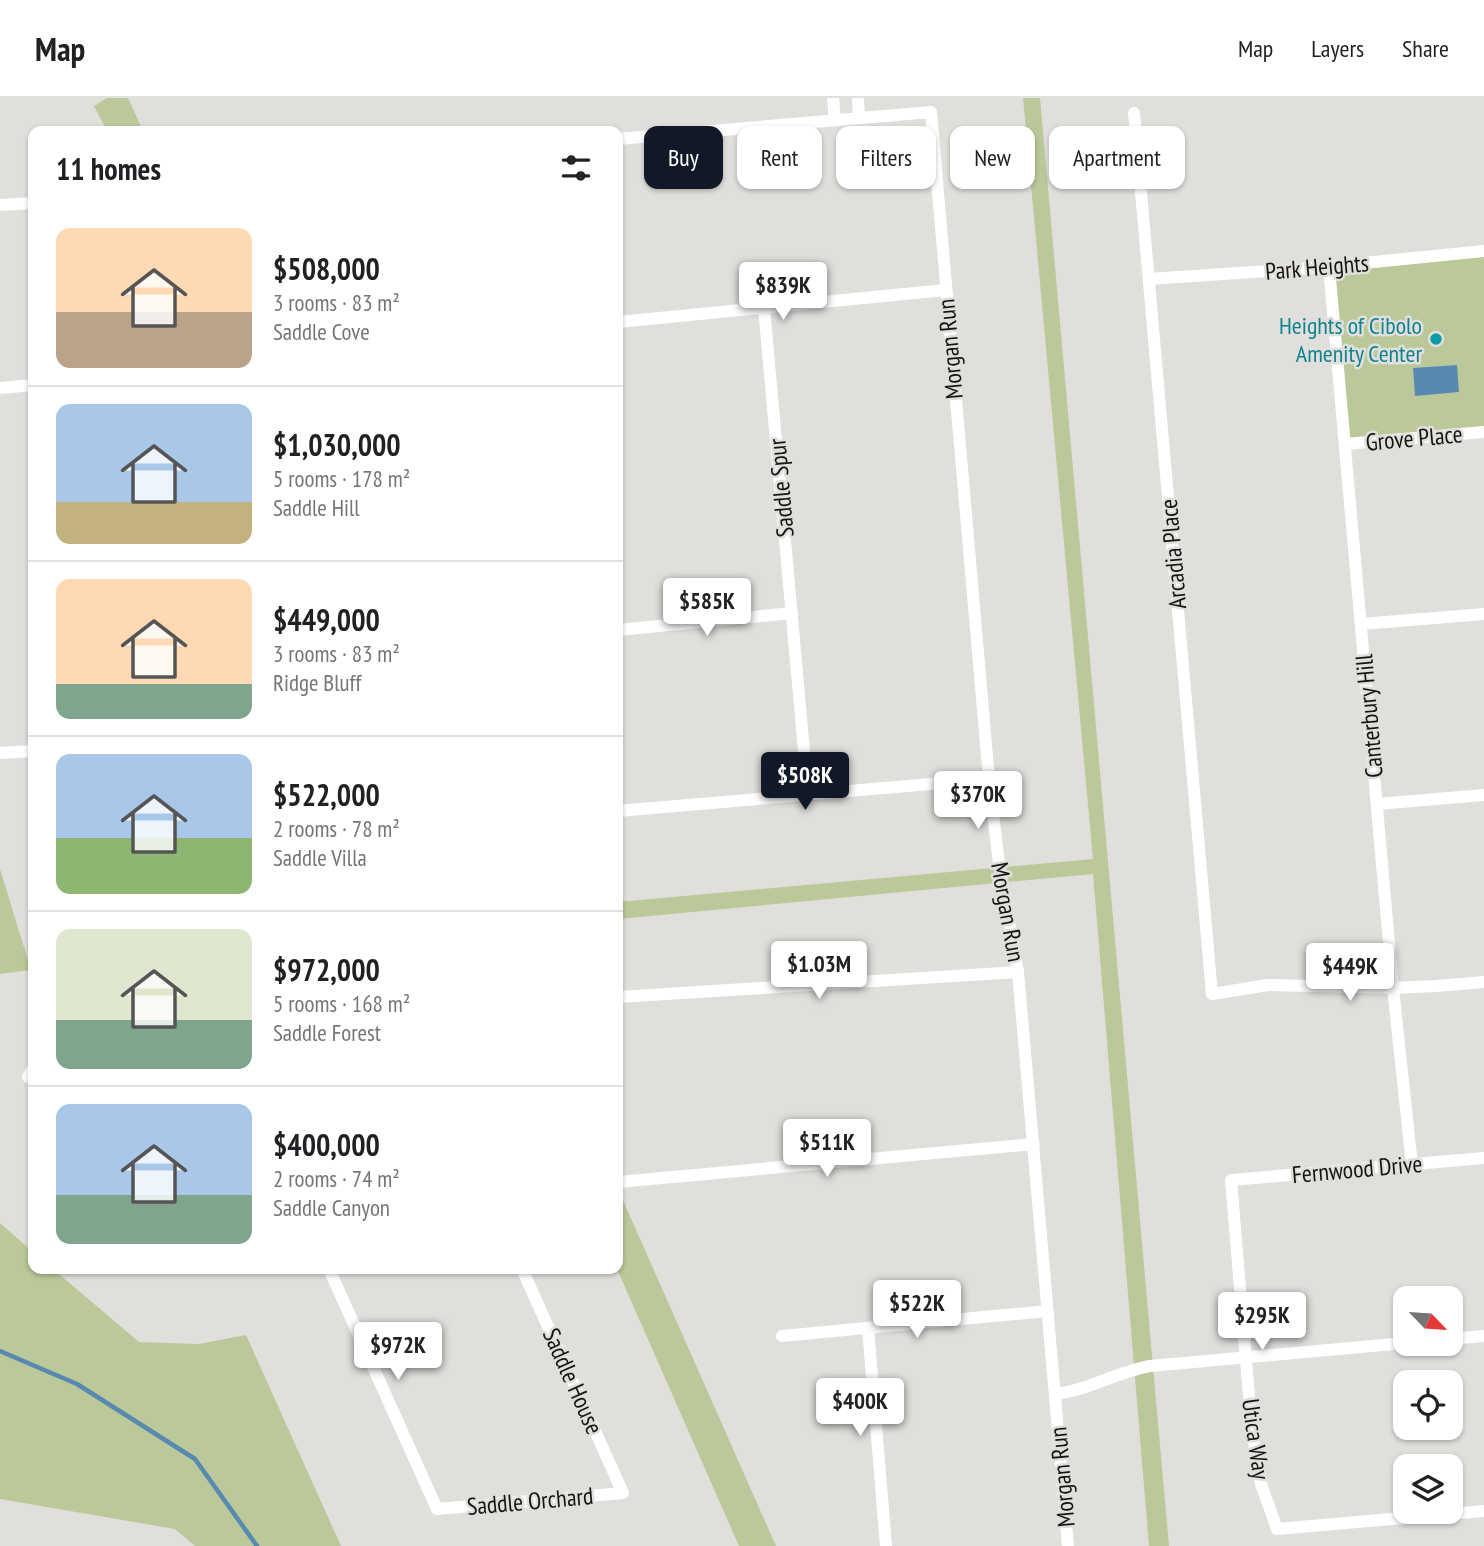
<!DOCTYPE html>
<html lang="en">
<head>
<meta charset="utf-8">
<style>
	body { margin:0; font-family:"PT Sans Narrow",sans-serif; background:#f6f6f6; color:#202124; height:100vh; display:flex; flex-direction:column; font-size:26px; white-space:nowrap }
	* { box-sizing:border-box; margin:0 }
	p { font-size:23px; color:#757577 }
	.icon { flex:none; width:38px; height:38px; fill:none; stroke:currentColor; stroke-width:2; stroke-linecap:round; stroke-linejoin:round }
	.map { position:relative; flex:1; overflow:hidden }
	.panel { position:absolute; left:28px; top:28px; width:595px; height:1148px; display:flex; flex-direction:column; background:#fff; border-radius:14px; box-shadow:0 2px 5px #0004 }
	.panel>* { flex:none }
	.top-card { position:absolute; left:644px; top:28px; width:665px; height:63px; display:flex; gap:14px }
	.needle { width:46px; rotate:115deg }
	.buttons { position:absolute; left:1393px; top:1188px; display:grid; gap:14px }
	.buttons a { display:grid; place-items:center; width:70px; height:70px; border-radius:14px; background:#fff; box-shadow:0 2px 5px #0004; font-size:35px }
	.price { position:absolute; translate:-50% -60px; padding:0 16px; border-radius:7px; background:#fff; color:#222; font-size:23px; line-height:46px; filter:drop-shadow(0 2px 4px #0008) }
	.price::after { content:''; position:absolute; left:50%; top:42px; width:21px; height:16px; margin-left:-10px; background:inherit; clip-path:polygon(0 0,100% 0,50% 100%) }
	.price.active { background:#111827; color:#fff }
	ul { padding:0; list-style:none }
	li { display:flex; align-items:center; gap:21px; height:175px; padding:0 28px }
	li+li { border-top:2px solid #e0e0e0 }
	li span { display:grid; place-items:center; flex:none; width:196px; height:140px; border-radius:14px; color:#555 }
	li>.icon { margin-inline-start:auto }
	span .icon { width:84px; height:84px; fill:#fffc; stroke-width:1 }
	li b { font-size:30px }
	h2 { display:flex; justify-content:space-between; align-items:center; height:84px; padding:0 28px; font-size:30px }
	.tag { padding:0 24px; border-radius:14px; background:#fff; box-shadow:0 2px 5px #0004; font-size:24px; line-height:63px }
	.tag.active { background:#111827; color:#fff }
	header { display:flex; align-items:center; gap:42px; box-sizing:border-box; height:98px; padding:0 35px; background:#fff; border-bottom:2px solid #e0e0e0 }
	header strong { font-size:33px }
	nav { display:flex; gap:38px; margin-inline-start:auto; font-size:24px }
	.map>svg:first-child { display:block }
	.green { fill:#bbc899 }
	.water { fill:#588ab1 }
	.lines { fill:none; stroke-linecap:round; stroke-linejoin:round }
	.stream { stroke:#588ab1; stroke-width:4.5 }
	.street { stroke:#fff; stroke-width:12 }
	.culture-dot { fill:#0f9aa8; stroke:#e1dfdc; stroke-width:2.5 }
	.labels { text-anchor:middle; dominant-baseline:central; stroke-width:5; stroke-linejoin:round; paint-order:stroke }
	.street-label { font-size:24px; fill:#161514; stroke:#e1dfdc }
	.culture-label { font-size:24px; fill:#0d838f; stroke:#e1dfdc; text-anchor:end }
</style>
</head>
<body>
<header>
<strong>Map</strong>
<nav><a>Map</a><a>Layers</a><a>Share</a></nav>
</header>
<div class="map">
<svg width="1484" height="1448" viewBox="0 0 1484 1448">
	<rect width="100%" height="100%" fill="#e1dfdc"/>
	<g class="green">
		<path d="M107 0H128L143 33H107L94 8Z"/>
		<path d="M1023 0H1040L1169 1448H1149L1093 776 618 821V804L1093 761Z"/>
		<path d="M1484 154V334L1345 346 1329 169Z"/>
		<path d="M0 771 31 872 0 876Z"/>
		<path d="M618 1091 776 1448H739L617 1171Z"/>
		<path d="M0 1125 33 1154V1171H53L139 1244 199 1246 246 1237 341 1448H195L175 1431 0 1401Z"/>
	</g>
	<path class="water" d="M1457 267 1459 294 1415 298 1413 270Z"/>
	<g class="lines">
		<path class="stream" d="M0 1253 77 1286 195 1361 257 1448"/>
		<g class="street">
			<path d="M833 0 835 22"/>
			<path d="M858 0 859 20"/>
			<path d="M1134 15 1212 896 1268 887 1393 890 1437 888 1484 884"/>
			<path d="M618 41 931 14 989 681 999 766 1018 874 1068 1448"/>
			<path d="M0 107 33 105"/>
			<path d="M1329 169 1393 890 1412 1067"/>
			<path d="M1149 181 1314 170 1484 153"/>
			<path d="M764 210 808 697"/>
			<path d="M618 224 945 192"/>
			<path d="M0 290 33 287"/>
			<path d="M1345 346 1484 334"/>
			<path d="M1361 526 1484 516"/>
			<path d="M618 532 792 515"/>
			<path d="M0 655 33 653"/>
			<path d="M1377 706 1484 697"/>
			<path d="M618 713 989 681"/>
			<path d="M618 899 1018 874"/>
			<path d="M28 979 33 971"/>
			<path d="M1484 1060 1231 1082 1252 1334 1261 1386 1277 1431 1484 1413"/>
			<path d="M618 1084 1034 1046"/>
			<path d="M329 1171 437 1411 623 1395 522 1171"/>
			<path d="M868 1230 886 1448"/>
			<path d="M782 1238 1048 1213"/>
			<path d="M1451 1241 1484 1238"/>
			<path d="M1055 1296C1089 1292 1117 1274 1150 1268L1405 1245"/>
		</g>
	</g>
	<circle class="culture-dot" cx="1436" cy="241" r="7"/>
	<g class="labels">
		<g class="street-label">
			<text transform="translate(1317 169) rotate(-5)">Park Heights</text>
			<text transform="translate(950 251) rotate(-95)">Morgan Run</text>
			<text transform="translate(1414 340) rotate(-5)">Grove Place</text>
			<text transform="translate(781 390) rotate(-95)">Saddle Spur</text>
			<text transform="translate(1173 456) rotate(-95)">Arcadia Place</text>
			<text transform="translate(1369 618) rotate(-95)">Canterbury Hill</text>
			<text transform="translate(1008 814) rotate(80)">Morgan Run</text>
			<text transform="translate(1357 1071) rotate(-5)">Fernwood Drive</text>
			<text transform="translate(573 1283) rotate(66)">Saddle House</text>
			<text transform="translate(1256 1341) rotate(82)">Utica Way</text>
			<text transform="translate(1062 1379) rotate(-95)">Morgan Run</text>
			<text transform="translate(530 1403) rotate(-5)">Saddle Orchard</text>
		</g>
		<g class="culture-label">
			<text x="1422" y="227">Heights of Cibolo<tspan x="1422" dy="28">Amenity Center</tspan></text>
		</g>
	</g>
</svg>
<div class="buttons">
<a><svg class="needle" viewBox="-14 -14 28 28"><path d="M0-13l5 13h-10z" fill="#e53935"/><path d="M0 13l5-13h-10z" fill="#757577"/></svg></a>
<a><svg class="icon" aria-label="locate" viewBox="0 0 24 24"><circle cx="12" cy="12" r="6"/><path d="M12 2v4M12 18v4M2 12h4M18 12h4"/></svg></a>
<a><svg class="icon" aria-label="layers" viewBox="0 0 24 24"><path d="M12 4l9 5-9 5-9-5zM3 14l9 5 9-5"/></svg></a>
</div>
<b class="price" style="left:783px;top:224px">$839K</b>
<b class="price" style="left:707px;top:540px">$585K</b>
<b class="price active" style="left:805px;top:714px">$508K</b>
<b class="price" style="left:978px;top:733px">$370K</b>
<b class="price" style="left:819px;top:903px">$1.03M</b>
<b class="price" style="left:1350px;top:905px">$449K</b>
<b class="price" style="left:827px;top:1081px">$511K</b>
<b class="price" style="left:917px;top:1242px">$522K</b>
<b class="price" style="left:1262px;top:1254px">$295K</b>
<b class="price" style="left:398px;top:1284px">$972K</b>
<b class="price" style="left:860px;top:1340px">$400K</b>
<div class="top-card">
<a class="tag active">Buy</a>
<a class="tag">Rent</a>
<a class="tag">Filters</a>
<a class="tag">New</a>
<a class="tag">Apartment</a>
</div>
<section class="panel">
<h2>11 homes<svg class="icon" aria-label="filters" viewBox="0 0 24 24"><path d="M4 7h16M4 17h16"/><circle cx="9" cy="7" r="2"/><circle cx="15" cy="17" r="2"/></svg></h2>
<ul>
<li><span style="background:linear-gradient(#ffd9b3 60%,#b9a48a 0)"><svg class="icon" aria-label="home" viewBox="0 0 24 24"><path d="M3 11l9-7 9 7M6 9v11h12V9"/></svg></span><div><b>$508,000</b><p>3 rooms · 83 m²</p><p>Saddle Cove</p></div></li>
<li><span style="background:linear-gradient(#a9c7e8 70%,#c2b280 0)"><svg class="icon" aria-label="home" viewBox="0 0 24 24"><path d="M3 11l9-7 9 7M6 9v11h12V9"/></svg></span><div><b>$1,030,000</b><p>5 rooms · 178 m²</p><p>Saddle Hill</p></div></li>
<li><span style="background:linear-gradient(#ffd9b3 75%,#7fa58c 0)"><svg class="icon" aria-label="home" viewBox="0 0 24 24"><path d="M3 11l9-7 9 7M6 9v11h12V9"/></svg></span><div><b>$449,000</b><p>3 rooms · 83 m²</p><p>Ridge Bluff</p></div></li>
<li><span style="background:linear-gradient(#a9c7e8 60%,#8fb573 0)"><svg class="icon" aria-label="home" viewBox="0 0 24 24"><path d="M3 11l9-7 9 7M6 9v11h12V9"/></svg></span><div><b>$522,000</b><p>2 rooms · 78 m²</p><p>Saddle Villa</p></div></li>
<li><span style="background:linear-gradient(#dfe7d0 65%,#7fa58c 0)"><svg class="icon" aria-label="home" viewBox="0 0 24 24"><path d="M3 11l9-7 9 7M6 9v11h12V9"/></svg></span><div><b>$972,000</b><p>5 rooms · 168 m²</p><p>Saddle Forest</p></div></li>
<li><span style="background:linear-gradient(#a9c7e8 65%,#7fa58c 0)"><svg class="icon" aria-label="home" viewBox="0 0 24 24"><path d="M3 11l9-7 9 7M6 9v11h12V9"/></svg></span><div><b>$400,000</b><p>2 rooms · 74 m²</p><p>Saddle Canyon</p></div></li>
</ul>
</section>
</div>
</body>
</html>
